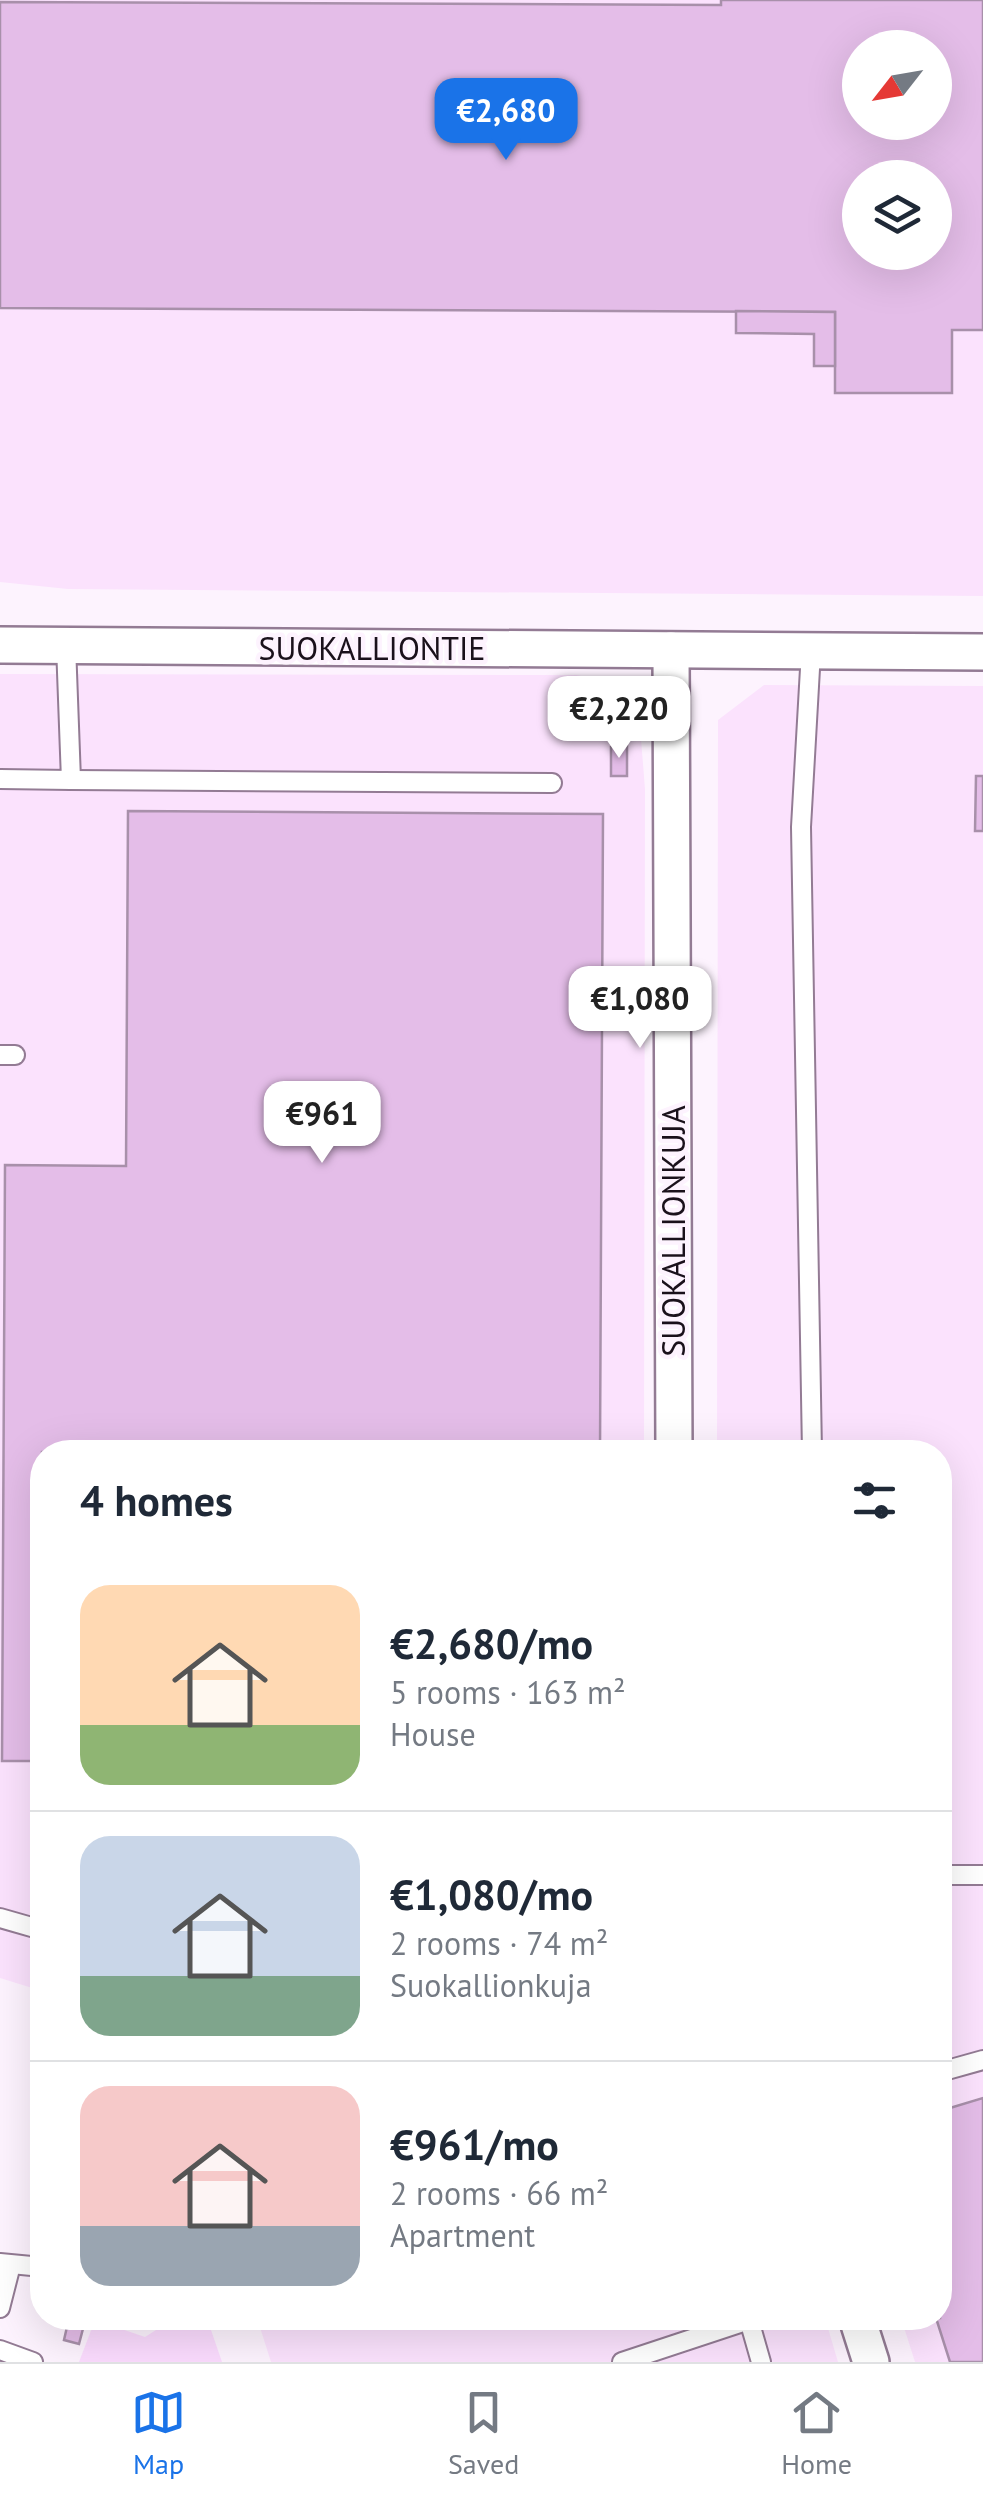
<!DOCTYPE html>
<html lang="en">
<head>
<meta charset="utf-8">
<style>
	body { margin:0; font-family:"PT Sans",sans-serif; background:#f2f2f3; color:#1f2937; height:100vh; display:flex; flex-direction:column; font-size:38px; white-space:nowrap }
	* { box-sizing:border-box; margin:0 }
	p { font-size:32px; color:#747a83 }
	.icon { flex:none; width:55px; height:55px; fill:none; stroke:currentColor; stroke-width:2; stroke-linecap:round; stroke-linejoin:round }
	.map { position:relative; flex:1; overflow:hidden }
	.panel { position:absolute; left:30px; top:1440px; width:922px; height:890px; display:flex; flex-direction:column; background:#fff; border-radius:40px; box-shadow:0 10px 40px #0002 }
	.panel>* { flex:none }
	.needle { width:65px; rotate:239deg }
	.controls { position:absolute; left:842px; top:30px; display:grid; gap:20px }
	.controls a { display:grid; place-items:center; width:110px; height:110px; border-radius:50%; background:#fff; box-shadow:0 10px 40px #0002; font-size:50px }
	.price { position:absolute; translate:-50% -85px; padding:0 22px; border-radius:20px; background:#fff; color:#222; font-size:32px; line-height:65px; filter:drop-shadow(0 2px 5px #0008) }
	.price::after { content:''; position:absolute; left:50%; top:60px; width:30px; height:22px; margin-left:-15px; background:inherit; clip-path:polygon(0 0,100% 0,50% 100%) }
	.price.selected { background:#1a73e8; color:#fff }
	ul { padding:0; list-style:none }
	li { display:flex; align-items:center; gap:30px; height:250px; padding:0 50px }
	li+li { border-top:2px solid #e0e1e3 }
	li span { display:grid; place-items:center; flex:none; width:280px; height:200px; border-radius:30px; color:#555 }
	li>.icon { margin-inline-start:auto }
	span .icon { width:120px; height:120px; fill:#fffc; stroke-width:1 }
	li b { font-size:42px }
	h2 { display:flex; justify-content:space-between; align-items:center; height:120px; padding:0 50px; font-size:42px }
	.tab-bar { display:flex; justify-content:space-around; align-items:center; height:140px; border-top:2px solid #e0e1e3; background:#fff; font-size:28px; color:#747a83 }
	.tab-bar a { display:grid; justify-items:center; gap:5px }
	.tab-bar .selected { color:#1a73e8 }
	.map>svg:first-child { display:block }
	.built { fill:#fbe2fd; fill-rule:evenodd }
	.green { fill:#fbdbfe }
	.building { fill:#e4bde8; stroke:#a890aa; stroke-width:2.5; fill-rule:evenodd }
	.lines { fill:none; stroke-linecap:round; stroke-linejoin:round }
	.service-casing { stroke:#937b94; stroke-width:22 }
	.minor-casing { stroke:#937b94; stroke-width:40 }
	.service { stroke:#fff; stroke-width:18 }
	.minor { stroke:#fff; stroke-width:35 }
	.labels { text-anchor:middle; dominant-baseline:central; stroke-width:9; stroke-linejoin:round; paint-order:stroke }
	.street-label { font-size:32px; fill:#1a111b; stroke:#fdf3fe }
</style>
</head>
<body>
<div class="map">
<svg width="983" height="2362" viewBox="0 0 983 2362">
	<rect width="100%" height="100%" fill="#fdf3fe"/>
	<g class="built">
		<path d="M0 0H983V596L68 589 0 582ZM860 48H935V122H860ZM860 178H935V252H860Z"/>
		<path d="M0 674 576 675 612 682 638 701 645 789 644 1452H42V1991L0 1978Z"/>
		<path d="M764 685 983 686V2362H915L901 2318H940V1452H717L718 720Z"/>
		<path d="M257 2318H825L838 2362H271Z"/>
	</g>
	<path class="green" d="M175 2318H217L211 2330 222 2362H79L95 2320 145 2337Z"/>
	<g class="building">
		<path d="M721 0H983V330H952V393H835V312L0 308V2L721 5ZM860 48H935V122H860ZM860 178H935V252H860Z"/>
		<path d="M736 311 835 312V366H814V334L736 333Z"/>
		<path d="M627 746V776H611V747Z"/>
		<path d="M976 776H983V831H975Z"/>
		<path d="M128 811 603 814 600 1452H42V1761H2L5 1165 126 1166Z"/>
		<path d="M983 2098V2362H950L936 2318H940V2111Z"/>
		<path d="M69 2318 85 2321 79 2344 64 2340Z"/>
	</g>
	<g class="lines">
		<defs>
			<g id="service">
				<path d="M811 651 801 827 812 1452"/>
				<path d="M0 779 71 780 66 645"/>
				<path d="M71 780 552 783"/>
				<path d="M0 1055H15"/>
				<path d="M940 1875H983"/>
				<path d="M0 1918 42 1930"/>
				<path d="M940 2072 983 2060"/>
				<path d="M0 2263 42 2267"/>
				<path d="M0 2308 11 2265"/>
				<path d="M0 2350 33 2362"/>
				<path d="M622 2362 749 2320 761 2362"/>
			</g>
			<g id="minor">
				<path d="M0 645 983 652"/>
				<path d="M671 650 674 1452"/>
				<path d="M857 2318 871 2362"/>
			</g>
		</defs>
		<use href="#service" class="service-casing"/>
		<use href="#minor" class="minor-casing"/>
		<use href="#service" class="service"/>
		<use href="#minor" class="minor"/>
	</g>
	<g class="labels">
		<g class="street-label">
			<text x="372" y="648">SUOKALLIONTIE</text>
			<text transform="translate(673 1231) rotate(-90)">SUOKALLIONKUJA</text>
		</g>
	</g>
</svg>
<div class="controls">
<a><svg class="needle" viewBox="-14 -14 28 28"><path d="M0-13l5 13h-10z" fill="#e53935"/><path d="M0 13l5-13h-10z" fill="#747a83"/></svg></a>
<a><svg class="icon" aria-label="layers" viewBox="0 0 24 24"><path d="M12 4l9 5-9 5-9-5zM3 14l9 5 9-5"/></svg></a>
</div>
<b class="price selected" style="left:506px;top:163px">€2,680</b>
<b class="price" style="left:619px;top:761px">€2,220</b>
<b class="price" style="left:640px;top:1051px">€1,080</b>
<b class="price" style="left:322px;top:1166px">€961</b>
<section class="panel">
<h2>4 homes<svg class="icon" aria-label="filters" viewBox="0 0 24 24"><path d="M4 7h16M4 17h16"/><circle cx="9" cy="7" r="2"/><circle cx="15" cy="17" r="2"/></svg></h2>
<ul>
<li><span style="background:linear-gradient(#ffd9b3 70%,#8fb573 0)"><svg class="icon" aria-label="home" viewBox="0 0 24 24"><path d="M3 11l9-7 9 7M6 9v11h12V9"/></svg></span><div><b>€2,680/mo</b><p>5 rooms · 163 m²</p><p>House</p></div></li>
<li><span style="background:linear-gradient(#c9d6e8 70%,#7fa58c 0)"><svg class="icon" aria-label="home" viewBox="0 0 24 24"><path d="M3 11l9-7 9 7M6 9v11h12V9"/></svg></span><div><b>€1,080/mo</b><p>2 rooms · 74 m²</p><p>Suokallionkuja</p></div></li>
<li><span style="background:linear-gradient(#f6c9c9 70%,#9aa5b1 0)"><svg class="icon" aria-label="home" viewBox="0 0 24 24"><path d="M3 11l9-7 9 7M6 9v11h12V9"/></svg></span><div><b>€961/mo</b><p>2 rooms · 66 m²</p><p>Apartment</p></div></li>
</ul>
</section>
</div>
<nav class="tab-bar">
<a class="selected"><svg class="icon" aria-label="map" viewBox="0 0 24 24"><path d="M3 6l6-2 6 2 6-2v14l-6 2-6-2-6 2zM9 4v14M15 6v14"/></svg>Map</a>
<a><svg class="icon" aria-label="saved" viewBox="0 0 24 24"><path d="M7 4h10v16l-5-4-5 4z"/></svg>Saved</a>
<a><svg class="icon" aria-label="home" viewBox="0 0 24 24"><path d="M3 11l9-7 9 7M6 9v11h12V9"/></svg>Home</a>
</nav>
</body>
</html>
